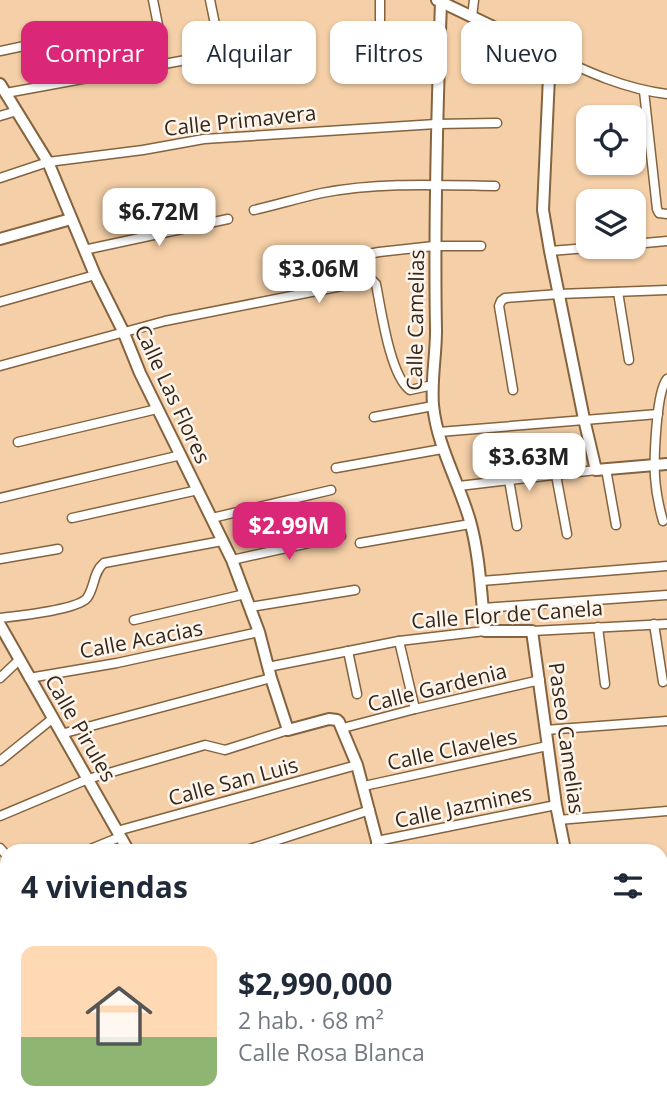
<!DOCTYPE html>
<html lang="es">
<head>
<meta charset="utf-8">
<style>
	body { margin:0; font-family:"Open Sans",sans-serif; background:#f2f2f3; color:#1f2937; height:100vh; display:flex; flex-direction:column; font-size:26px; white-space:nowrap }
	* { box-sizing:border-box; margin:0 }
	p { font-size:23px; color:#747a83 }
	.icon { flex:none; width:38px; height:38px; fill:none; stroke:currentColor; stroke-width:2; stroke-linecap:round; stroke-linejoin:round }
	.map { position:relative; flex:1; overflow:hidden }
	.details { position:absolute; left:0px; top:844px; width:668px; height:275px; display:flex; flex-direction:column; background:#fff; border-radius:21px 21px 0 0; box-shadow:0 2px 5px #0004 }
	.details>* { flex:none }
	.top-card { position:absolute; left:21px; top:21px; width:626px; height:63px; display:flex; gap:14px }
	.fabs { position:absolute; left:576px; top:105px; display:grid; gap:14px }
	.fabs a { display:grid; place-items:center; width:70px; height:70px; border-radius:14px; background:#fff; box-shadow:0 2px 5px #0004; font-size:35px }
	.price { position:absolute; translate:-50% -60px; padding:0 16px; border-radius:14px; background:#fff; color:#222; font-size:23px; line-height:46px; filter:drop-shadow(0 2px 4px #0008) }
	.price::after { content:''; position:absolute; left:50%; top:42px; width:21px; height:16px; margin-left:-10px; background:inherit; clip-path:polygon(0 0,100% 0,50% 100%) }
	.price.active { background:#db2777; color:#fff }
	ul { padding:0; list-style:none }
	li { display:flex; align-items:center; gap:21px; height:175px; padding:0 21px }
	li span { display:grid; place-items:center; flex:none; width:196px; height:140px; border-radius:14px; color:#555 }
	li>.icon { margin-inline-start:auto }
	span .icon { width:84px; height:84px; fill:#fffc; stroke-width:1 }
	li b { font-size:30px }
	h2 { display:flex; justify-content:space-between; align-items:center; height:84px; padding:0 21px; font-size:30px }
	.tag { padding:0 24px; border-radius:14px; background:#fff; box-shadow:0 2px 5px #0004; font-size:24px; line-height:63px }
	.tag.active { background:#db2777; color:#fff }
	.map>svg:first-child { display:block }
	.lines { fill:none; stroke-linecap:round; stroke-linejoin:round }
	.street-casing { stroke:#84633e; stroke-width:11 }
	.secondary-casing { stroke:#84633e; stroke-width:14 }
	.street { stroke:#fff; stroke-width:8 }
	.secondary { stroke:#fff; stroke-width:10 }
	.labels { text-anchor:middle; dominant-baseline:central; stroke-width:5; stroke-linejoin:round; paint-order:stroke }
	.street-label { font-size:21px; fill:#362818; stroke:#fef6ee }
</style>
</head>
<body>
<div class="map">
<svg width="667" height="1118" viewBox="0 0 667 1118">
	<rect width="100%" height="100%" fill="#f4cfa7"/>
	<g class="lines">
		<defs>
			<g id="street">
				<path d="M153 0 161 40"/>
				<path d="M210 0 216 29"/>
				<path d="M472 17 474 0"/>
				<path d="M0 51 114 27"/>
				<path d="M550 54C588 72 625 89 667 94"/>
				<path d="M354 65 439 66"/>
				<path d="M380 66V0"/>
				<path d="M644 91 657 209 659 213 667 214"/>
				<path d="M6 93 213 55"/>
				<path d="M0 116 17 111"/>
				<path d="M0 178 48 162 143 150 204 139 436 124 497 123"/>
				<path d="M254 210C276 205 299 198 322 193 378 182 438 185 495 186"/>
				<path d="M634 244 667 241"/>
				<path d="M84 250 228 219"/>
				<path d="M550 251 600 247"/>
				<path d="M278 271 379 252 434 246H481"/>
				<path d="M618 292 629 360"/>
				<path d="M0 302 95 275"/>
				<path d="M0 366 165 321 372 280 376 284C381 309 390 376 410 390L433 385"/>
				<path d="M513 390 499 306 501 301 505 298 559 294 667 290"/>
				<path d="M374 417 433 406"/>
				<path d="M439 432 658 414"/>
				<path d="M18 442 157 409"/>
				<path d="M336 468 442 449"/>
				<path d="M606 469 616 525"/>
				<path d="M556 475 567 534"/>
				<path d="M509 480 517 526"/>
				<path d="M459 486 596 470"/>
				<path d="M0 498 181 455"/>
				<path d="M72 518 198 490"/>
				<path d="M212 518 331 490"/>
				<path d="M663 521C659 507 656 492 655 477 654 459 656 392 667 379"/>
				<path d="M360 543 470 524"/>
				<path d="M0 559 58 549"/>
				<path d="M232 560 341 536"/>
				<path d="M481 581 667 566"/>
				<path d="M250 607 355 590"/>
				<path d="M483 608 667 595"/>
				<path d="M0 618C17 616 77 610 87 598 95 587 93 572 104 563L222 541"/>
				<path d="M134 620 245 594"/>
				<path d="M654 624 663 682"/>
				<path d="M598 627 605 684"/>
				<path d="M532 631 667 624"/>
				<path d="M399 641 415 709"/>
				<path d="M348 651 357 694"/>
				<path d="M268 667 399 641 485 631"/>
				<path d="M0 678 19 660"/>
				<path d="M29 678 117 663 259 632"/>
				<path d="M343 728 415 709 540 680"/>
				<path d="M545 730 667 721"/>
				<path d="M61 734 271 678"/>
				<path d="M0 761 52 719"/>
				<path d="M364 786 547 746"/>
				<path d="M0 816 88 779 205 745 225 750 288 730"/>
				<path d="M558 820 667 811"/>
				<path d="M117 831 357 765"/>
				<path d="M377 841 556 805"/>
				<path d="M0 848 7 856"/>
				<path d="M88 850 120 837"/>
				<path d="M247 850 370 810"/>
				<path d="M0 905 7 896"/>
				<path d="M662 930 667 929"/>
				<path d="M662 985 667 984"/>
				<path d="M0 1039 7 1028"/>
				<path d="M662 1041H667"/>
				<path d="M0 1074 7 1079"/>
				<path d="M662 1086H667"/>
				<path d="M162 1111 165 1118"/>
				<path d="M224 1111 227 1118"/>
				<path d="M82 1118 87 1111"/>
				<path d="M349 1118 365 1111"/>
				<path d="M426 1118 442 1111"/>
			</g>
			<g id="secondary">
				<path d="M437 0 550 54 543 210 550 251 584 419 596 470 667 464"/>
				<path d="M441 2C437 112 434 221 436 331 436 356 431 380 433 405 437 446 459 482 470 521 480 557 481 595 485 631H532L556 805 565 850"/>
				<path d="M0 84 48 162 95 275 123 331 140 373 232 560 259 632 271 678 288 730 329 719 337 720 339 722 357 765 377 841V850"/>
				<path d="M0 239 71 219"/>
				<path d="M0 625 128 850"/>
				<path d="M662 875 667 874"/>
				<path d="M275 1111 277 1118"/>
				<path d="M626 1111 628 1118"/>
				<path d="M18 1118 22 1111"/>
			</g>
		</defs>
		<use href="#street" class="street-casing"/>
		<use href="#secondary" class="secondary-casing"/>
		<use href="#street" class="street"/>
		<use href="#secondary" class="secondary"/>
	</g>
	<g class="labels">
		<g class="street-label">
			<text transform="translate(240 120) rotate(-6)">Calle Primavera</text>
			<text transform="translate(415 320) rotate(-89)">Calle Camelias</text>
			<text transform="translate(173 394) rotate(65)">Calle Las Flores</text>
			<text transform="translate(507 614) rotate(-4)">Calle Flor de Canela</text>
			<text transform="translate(141 639) rotate(-11)">Calle Acacias</text>
			<text transform="translate(437 687) rotate(-14)">Calle Gardenia</text>
			<text transform="translate(81 728) rotate(60)">Calle Pirules</text>
			<text transform="translate(567 738) rotate(82)">Paseo Camelias</text>
			<text transform="translate(452 749) rotate(-12)">Calle Claveles</text>
			<text transform="translate(233 781) rotate(-15)">Calle San Luis</text>
			<text transform="translate(463 806) rotate(-12)">Calle Jazmines</text>
		</g>
	</g>
</svg>
<div class="fabs">
<a><svg class="icon" aria-label="locate" viewBox="0 0 24 24"><circle cx="12" cy="12" r="6"/><path d="M12 2v4M12 18v4M2 12h4M18 12h4"/></svg></a>
<a><svg class="icon" aria-label="layers" viewBox="0 0 24 24"><path d="M12 4l9 5-9 5-9-5zM3 14l9 5 9-5"/></svg></a>
</div>
<b class="price" style="left:159px;top:248px">$6.72M</b>
<b class="price" style="left:319px;top:305px">$3.06M</b>
<b class="price" style="left:529px;top:493px">$3.63M</b>
<b class="price active" style="left:289px;top:562px">$2.99M</b>
<div class="top-card">
<a class="tag active">Comprar</a>
<a class="tag">Alquilar</a>
<a class="tag">Filtros</a>
<a class="tag">Nuevo</a>
</div>
<section class="details">
<h2>4 viviendas<svg class="icon" aria-label="filters" viewBox="0 0 24 24"><path d="M4 7h16M4 17h16"/><circle cx="9" cy="7" r="2"/><circle cx="15" cy="17" r="2"/></svg></h2>
<ul>
<li><span style="background:linear-gradient(#ffd9b3 65%,#8fb573 0)"><svg class="icon" aria-label="home" viewBox="0 0 24 24"><path d="M3 11l9-7 9 7M6 9v11h12V9"/></svg></span><div><b>$2,990,000</b><p>2 hab. · 68 m²</p><p>Calle Rosa Blanca</p></div></li>
</ul>
</section>
</div>
</body>
</html>
